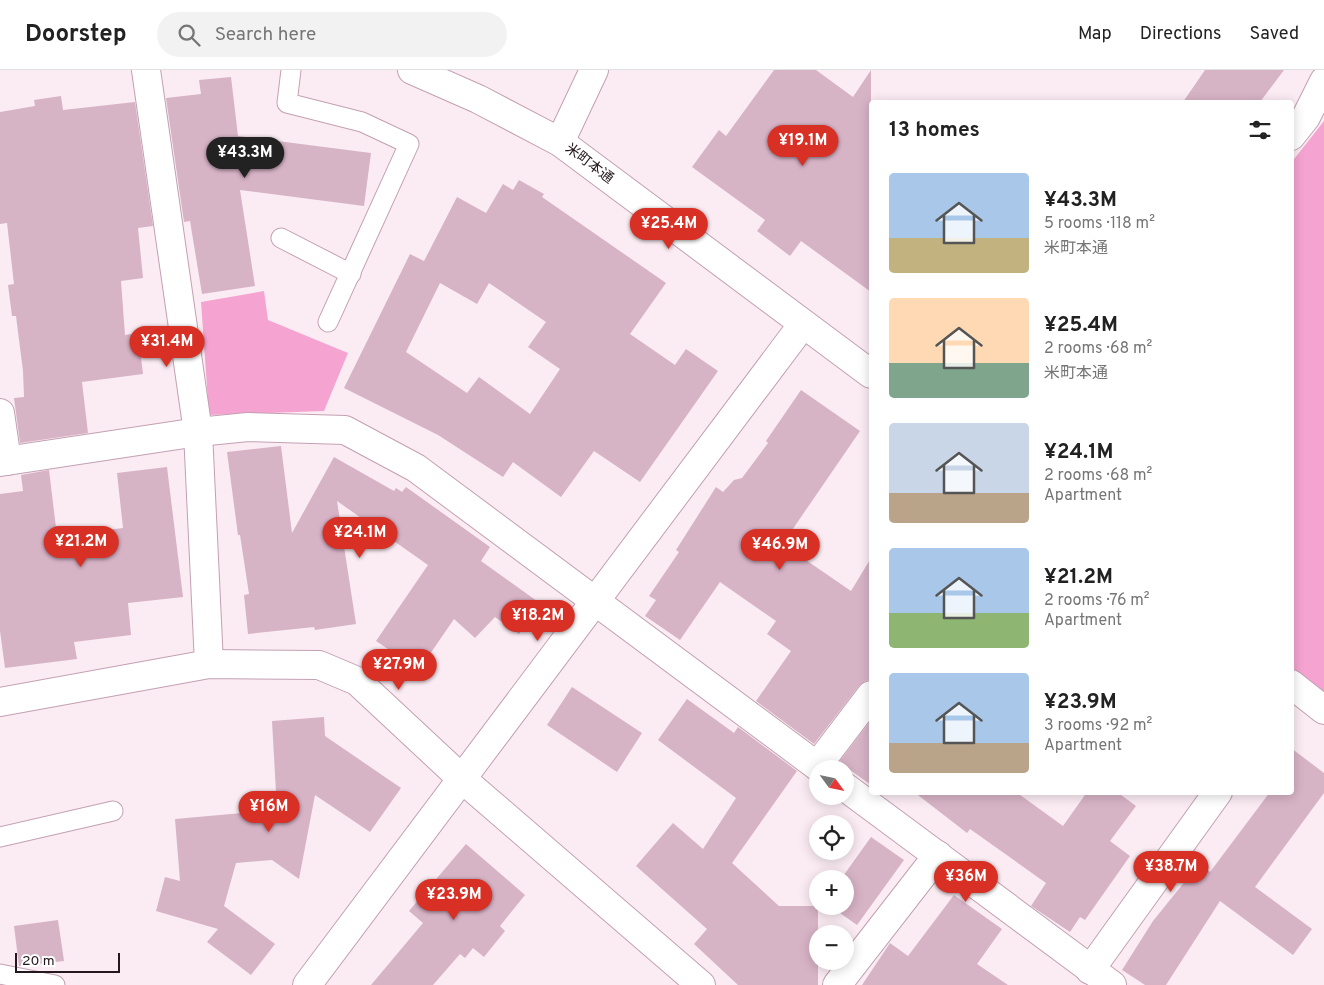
<!DOCTYPE html>
<html lang="en">
<head>
<meta charset="utf-8">
<style>
	body { margin:0; font-family:Overpass,"Noto Sans JP",sans-serif; background:#f2f2f2; color:#222; height:100vh; display:flex; flex-direction:column; font-size:19px; white-space:nowrap }
	* { box-sizing:border-box; margin:0 }
	p { font-size:16px; color:#767676 }
	.icon { flex:none; width:28px; height:28px; fill:none; stroke:currentColor; stroke-width:2; stroke-linecap:round; stroke-linejoin:round }
	.map { position:relative; flex:1; overflow:hidden }
	.drawer { position:absolute; left:869px; top:30px; width:425px; height:695px; display:flex; flex-direction:column; background:#fff; border-radius:5px; box-shadow:0 2px 12px #0003 }
	.drawer>* { flex:none }
	.needle { width:32px; rotate:123deg }
	.buttons { position:absolute; left:809px; top:690px; display:grid; gap:10px }
	.buttons a { display:grid; place-items:center; width:45px; height:45px; border-radius:50%; background:#fff; box-shadow:0 2px 12px #0003; font-size:25px }
	.scale { position:absolute; left:15px; bottom:12px; width:105px; box-sizing:border-box; padding-left:5px; border:2px solid #24171e; border-top:0; font-size:14px; line-height:18px; white-space:nowrap; color:#24171e; -webkit-text-stroke:4px #fff; paint-order:stroke }
	.price { position:absolute; translate:-50% -42px; padding:0 11px; border-radius:18px; background:#d93025; color:#fff; font-size:16px; line-height:32px; filter:drop-shadow(0 1px 2px #0008) }
	.price::after { content:''; position:absolute; left:50%; top:30px; width:15px; height:11px; margin-left:-8px; background:inherit; clip-path:polygon(0 0,100% 0,50% 100%) }
	.price.current { background:#222; color:#fff }
	ul { padding:0; list-style:none }
	li { display:flex; align-items:center; gap:15px; height:125px; padding:0 20px }
	li span { display:grid; place-items:center; flex:none; width:140px; height:100px; border-radius:5px; color:#555 }
	li>.icon { margin-inline-start:auto }
	span .icon { width:60px; height:60px; fill:#fffc; stroke-width:1 }
	li b { font-size:21px }
	h2 { display:flex; justify-content:space-between; align-items:center; height:60px; padding:0 20px; font-size:21px }
	header { display:flex; align-items:center; gap:30px; box-sizing:border-box; height:70px; padding:0 25px; background:#fff; border-bottom:1px solid #e0e0e0 }
	header strong { font-size:24px }
	nav { display:flex; gap:28px; margin-inline-start:auto; font-size:18px }
	.search { width:350px; height:45px; background:#f2f2f2; display:flex; align-items:center; gap:12px; box-sizing:border-box; padding:0 18px; border-radius:28px; color:#767676; font-size:19px }
	.map>svg:first-child { display:block }
	.green { fill:#f5a4d1 }
	.building { fill:#d7b3c6; fill-rule:evenodd }
	.lines { fill:none; stroke-linecap:round; stroke-linejoin:round }
	.service-casing { stroke:#c3a0b2; stroke-width:21 }
	.minor-casing { stroke:#c3a0b2; stroke-width:30 }
	.tertiary-casing { stroke:#c3a0b2; stroke-width:30 }
	.service { stroke:#fff; stroke-width:19 }
	.minor { stroke:#fff; stroke-width:28 }
	.tertiary { stroke:#fff; stroke-width:28 }
	.labels { text-anchor:middle; dominant-baseline:central; stroke-width:4; stroke-linejoin:round; paint-order:stroke }
	.street-label { font-size:14px; fill:#24171e; stroke:#fff }
</style>
</head>
<body>
<header>
<strong>Doorstep</strong>
<div class="search"><svg class="icon" aria-label="search" viewBox="0 0 24 24"><circle cx="10" cy="10" r="6"/><path d="M15 15l6 6"/></svg>Search here</div>
<nav><a>Map</a><a>Directions</a><a>Saved</a></nav>
</header>
<div class="map">
<svg width="1324" height="915" viewBox="0 0 1324 915">
	<rect width="100%" height="100%" fill="#fbecf3"/>
	<g class="green">
		<path d="M1324 51V624L1291 598V93Z"/>
		<path d="M264 221 268 250 348 283 324 341 209 345 201 232Z"/>
	</g>
	<g class="building">
		<path d="M774 0H816L853 27 871 0V222L801 171 790 186 757 161 765 150 692 97 719 60 726 66Z"/>
		<path d="M1205 0H1284L1260 32H1183Z"/>
		<path d="M231 7 238 66 371 83 364 136 240 120 255 216 202 224 190 151 184 152 166 28 201 24 199 10Z"/>
		<path d="M61 26 63 40 135 32 153 156 138 158 143 208 121 211 125 265 138 263 143 304 82 312 88 363 20 373 14 328 24 327 23 301 16 246H12L8 215 14 214 7 153 0 154V42L35 36 34 30Z"/>
		<path d="M519 110 544 124 542 127 666 213 630 264 675 295 686 279 718 301 640 412 594 381 561 427 513 392 503 407 438 365 344 318 410 184 424 191 457 127 486 143 503 114 513 120ZM440 213 477 234 489 213 546 252 528 277 560 299 530 344 479 307 467 323 406 282Z"/>
		<path d="M801 320 860 361 788 466 790 467 784 475 851 521 871 488V610L865 611 859 616 814 674 756 631 791 581 767 564 776 551 720 512 680 570 645 546 656 530 649 526 679 482 676 480 716 417 723 422 734 410 742 408 768 373 766 371Z"/>
		<path d="M281 376 292 463 334 387 394 421 396 418 402 422 406 417 490 477 481 491 541 534 519 564 495 547 475 568 454 549 419 600 376 571 428 495 337 431 356 554 315 560 314 557 248 564 244 525 249 524 240 465H238L227 382Z"/>
		<path d="M167 397 183 527 128 533 131 565 74 572 77 589 5 598 0 561V424L23 421 21 405 49 400 57 466 123 458 117 403Z"/>
		<path d="M572 617 642 663 617 702 547 655Z"/>
		<path d="M687 629 734 663 738 657 797 701 732 793 779 836H818V915H738L694 874 707 859 636 796 673 753 703 779 736 728 658 670Z"/>
		<path d="M324 647 325 666 401 718 370 762 315 725 299 809 272 790 236 793 224 836 275 874 251 905 207 872 218 859 156 841 165 807 180 811 175 749 277 740 272 651Z"/>
		<path d="M871 650V715L839 692Z"/>
		<path d="M1291 678 1324 703V723L1255 817 1312 859 1293 885 1220 831 1166 915H1145L1122 900 1153 851 1199 794 1210 802 1270 722H1291Z"/>
		<path d="M914 722H1016L1063 756 1087 722H1117L1136 736 1110 771 1130 786 1085 850 1080 847 1070 862 1031 836 1046 813 970 759 967 763Z"/>
		<path d="M871 767 904 790 857 855 830 836H845V809H841Z"/>
		<path d="M466 774 525 825 500 856 505 861 484 887 473 878 465 888 460 884 433 915H371L423 853 409 841Z"/>
		<path d="M954 825 1002 859 977 894 1008 915H862L890 873 908 886Z"/>
		<path d="M58 850 64 891 19 896 14 856Z"/>
	</g>
	<g class="lines">
		<defs>
			<g id="service">
				<path d="M291 0 287 33 362 52 409 74 328 252"/>
				<path d="M281 168 351 204"/>
				<path d="M0 767 113 741"/>
				<path d="M0 904 55 915"/>
			</g>
			<g id="minor">
				<path d="M146 0 198 362 209 594"/>
				<path d="M1291 66 1306 47 1324 11"/>
				<path d="M560 72 594 0"/>
				<path d="M0 343 7 391"/>
				<path d="M0 392 198 362 248 357 345 360 416 398 821 699"/>
				<path d="M817 696 871 625"/>
				<path d="M845 717 1112 915"/>
				<path d="M1090 900 1218 722"/>
				<path d="M307 915 803 254"/>
				<path d="M837 915 938 785"/>
			</g>
			<g id="tertiary">
				<path d="M412 0 478 29 560 72 871 304"/>
				<path d="M1291 614 1324 640"/>
				<path d="M0 632 209 594 319 595 357 611 461 708 701 915"/>
			</g>
		</defs>
		<use href="#service" class="service-casing"/>
		<use href="#minor" class="minor-casing"/>
		<use href="#tertiary" class="tertiary-casing"/>
		<use href="#service" class="service"/>
		<use href="#minor" class="minor"/>
		<use href="#tertiary" class="tertiary"/>
	</g>
	<g class="labels">
		<g class="street-label">
			<text transform="translate(589 94) rotate(37)">米町本通</text>
		</g>
	</g>
</svg>
<div class="buttons">
<a><svg class="needle" viewBox="-14 -14 28 28"><path d="M0-13l5 13h-10z" fill="#e53935"/><path d="M0 13l5-13h-10z" fill="#767676"/></svg></a>
<a><svg class="icon" aria-label="locate" viewBox="0 0 24 24"><circle cx="12" cy="12" r="6"/><path d="M12 2v4M12 18v4M2 12h4M18 12h4"/></svg></a>
<a>+</a>
<a>−</a>
</div>
<div class="scale">20 m</div>
<b class="price" style="left:803px;top:97px">¥19.1M</b>
<b class="price current" style="left:245px;top:109px">¥43.3M</b>
<b class="price" style="left:669px;top:180px">¥25.4M</b>
<b class="price" style="left:167px;top:298px">¥31.4M</b>
<b class="price" style="left:360px;top:489px">¥24.1M</b>
<b class="price" style="left:81px;top:498px">¥21.2M</b>
<b class="price" style="left:780px;top:501px">¥46.9M</b>
<b class="price" style="left:538px;top:572px">¥18.2M</b>
<b class="price" style="left:399px;top:621px">¥27.9M</b>
<b class="price" style="left:269px;top:763px">¥16M</b>
<b class="price" style="left:1171px;top:823px">¥38.7M</b>
<b class="price" style="left:966px;top:833px">¥36M</b>
<b class="price" style="left:454px;top:851px">¥23.9M</b>
<section class="drawer">
<h2>13 homes<svg class="icon" aria-label="filters" viewBox="0 0 24 24"><path d="M4 7h16M4 17h16"/><circle cx="9" cy="7" r="2"/><circle cx="15" cy="17" r="2"/></svg></h2>
<ul>
<li><span style="background:linear-gradient(#a9c7e8 65%,#c2b280 0)"><svg class="icon" aria-label="home" viewBox="0 0 24 24"><path d="M3 11l9-7 9 7M6 9v11h12V9"/></svg></span><div><b>¥43.3M</b><p>5 rooms · 118 m²</p><p>米町本通</p></div></li>
<li><span style="background:linear-gradient(#ffd9b3 65%,#7fa58c 0)"><svg class="icon" aria-label="home" viewBox="0 0 24 24"><path d="M3 11l9-7 9 7M6 9v11h12V9"/></svg></span><div><b>¥25.4M</b><p>2 rooms · 68 m²</p><p>米町本通</p></div></li>
<li><span style="background:linear-gradient(#c9d6e8 70%,#b9a48a 0)"><svg class="icon" aria-label="home" viewBox="0 0 24 24"><path d="M3 11l9-7 9 7M6 9v11h12V9"/></svg></span><div><b>¥24.1M</b><p>2 rooms · 68 m²</p><p>Apartment</p></div></li>
<li><span style="background:linear-gradient(#a9c7e8 65%,#8fb573 0)"><svg class="icon" aria-label="home" viewBox="0 0 24 24"><path d="M3 11l9-7 9 7M6 9v11h12V9"/></svg></span><div><b>¥21.2M</b><p>2 rooms · 76 m²</p><p>Apartment</p></div></li>
<li><span style="background:linear-gradient(#a9c7e8 70%,#b9a48a 0)"><svg class="icon" aria-label="home" viewBox="0 0 24 24"><path d="M3 11l9-7 9 7M6 9v11h12V9"/></svg></span><div><b>¥23.9M</b><p>3 rooms · 92 m²</p><p>Apartment</p></div></li>
</ul>
</section>
</div>
</body>
</html>
